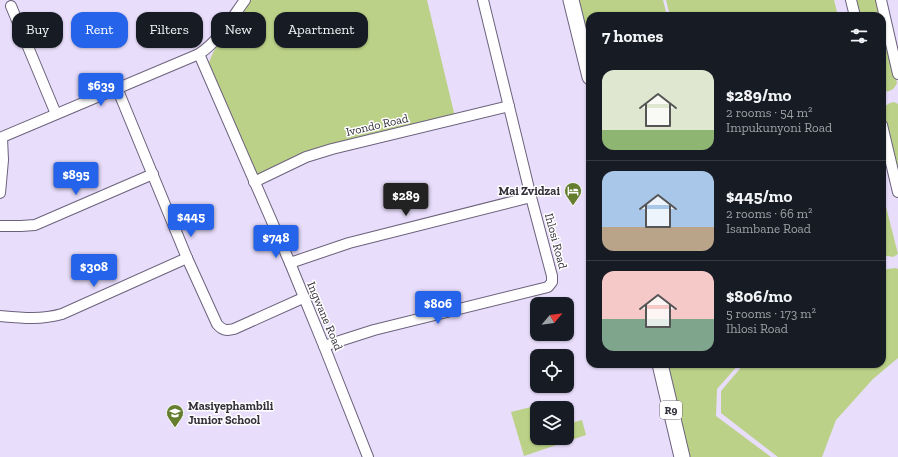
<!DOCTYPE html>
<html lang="en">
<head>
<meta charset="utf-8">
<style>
	body { margin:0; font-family:"Zilla Slab",serif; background:#242831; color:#f1f3f6; height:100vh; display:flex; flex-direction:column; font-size:15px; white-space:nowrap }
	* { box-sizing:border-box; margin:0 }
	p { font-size:13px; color:#9ea1a6 }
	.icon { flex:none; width:22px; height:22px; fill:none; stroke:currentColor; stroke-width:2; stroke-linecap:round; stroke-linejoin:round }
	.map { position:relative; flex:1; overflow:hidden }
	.panel { position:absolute; left:586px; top:12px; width:300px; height:356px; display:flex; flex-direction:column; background:#171b24; border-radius:12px; box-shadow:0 1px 3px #0004 }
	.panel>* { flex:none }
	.banner { position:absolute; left:12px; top:12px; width:380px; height:36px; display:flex; gap:8px }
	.needle { width:26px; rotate:61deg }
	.buttons { position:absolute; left:530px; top:297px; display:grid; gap:8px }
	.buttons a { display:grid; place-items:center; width:44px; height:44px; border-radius:8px; background:#171b24; box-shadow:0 1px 3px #0004; font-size:20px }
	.price { position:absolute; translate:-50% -34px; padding:0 9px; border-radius:4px; background:#2563eb; color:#fff; font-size:13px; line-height:26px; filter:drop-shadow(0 1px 2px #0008) }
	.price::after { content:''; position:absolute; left:50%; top:24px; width:12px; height:9px; margin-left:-6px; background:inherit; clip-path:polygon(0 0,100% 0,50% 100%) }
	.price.on { background:#222; color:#fff }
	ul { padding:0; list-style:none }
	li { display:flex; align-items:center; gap:12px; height:100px; padding:0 16px }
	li+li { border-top:1px solid #363941 }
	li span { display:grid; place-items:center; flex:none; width:112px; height:80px; border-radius:12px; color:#555 }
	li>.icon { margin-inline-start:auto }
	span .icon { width:48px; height:48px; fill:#fffc; stroke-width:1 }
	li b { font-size:17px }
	h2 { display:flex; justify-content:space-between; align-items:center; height:48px; padding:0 16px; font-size:17px }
	.pill { padding:0 14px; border-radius:12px; background:#171b24; box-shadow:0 1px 3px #0004; font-size:14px; line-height:36px }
	.pill.on { background:#2563eb; color:#fff }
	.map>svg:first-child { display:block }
	.green { fill:#bbd187 }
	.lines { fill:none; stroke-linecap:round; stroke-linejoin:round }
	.minor-casing { stroke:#6c627c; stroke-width:12 }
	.highway-casing { stroke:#6c627c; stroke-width:17 }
	.minor { stroke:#fff; stroke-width:10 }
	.highway { stroke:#fff; stroke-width:15 }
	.labels { text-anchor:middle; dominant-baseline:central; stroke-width:3; stroke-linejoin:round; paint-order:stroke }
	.shield { fill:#fff; stroke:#726f76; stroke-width:1 }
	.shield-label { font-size:11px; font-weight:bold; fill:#35313c }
	.street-label { font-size:12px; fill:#35313c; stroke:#fff }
	.poi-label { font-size:12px; font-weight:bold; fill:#35313c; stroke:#fff; text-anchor:end }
</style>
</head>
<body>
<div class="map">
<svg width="898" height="457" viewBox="0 0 898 457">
	<rect width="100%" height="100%" fill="#e8ddfb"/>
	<g class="green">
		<path d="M248 0H427L455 117 258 175 254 174 208 67C211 49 237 16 248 0Z"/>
		<path d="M576 0H663L667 16H590V60Z"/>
		<path d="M666 0H834L838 16H670Z"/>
		<path d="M855 0H876L880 16H859Z"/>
		<path d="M882 23 897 83C894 90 888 93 882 91Z"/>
		<path d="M894 102 898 104V173L883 111C885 105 888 103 894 102Z"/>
		<path d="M882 191 898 254 893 257 882 255Z"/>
		<path d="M896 268 898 269V358L873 379 836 420 822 457H778L721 413V391L744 364H882V287L883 272 887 269Z"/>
		<path d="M665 364H739L717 389 716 416 771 457H688Z"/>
		<path d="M531 407 537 432V438H567V424L582 420 586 435 524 456 511 412Z"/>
	</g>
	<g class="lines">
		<defs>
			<g id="minor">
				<path d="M851 0 855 16"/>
				<path d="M881 0 898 74"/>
				<path d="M11 6 56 114"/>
				<path d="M199 54 290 263 324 346 368 457"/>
				<path d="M117 88 187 258 217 324C222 330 226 331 234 329L303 298"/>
				<path d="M882 125 898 192"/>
				<path d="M0 138 199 54C219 41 231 19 245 0"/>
				<path d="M254 182 306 157 332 149 509 106"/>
				<path d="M0 193 3 160 2 138"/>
				<path d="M0 226H21L35 225 153 174"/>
				<path d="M290 263 349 243 531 197"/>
				<path d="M0 316C22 318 41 320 62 314L187 258"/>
				<path d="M324 346 374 330 548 287 552 282V276L531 197 483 0"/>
			</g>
			<g id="highway">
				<path d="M571 0 590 77"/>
				<path d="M660 364 682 457"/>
			</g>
		</defs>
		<use href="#minor" class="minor-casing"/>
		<use href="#highway" class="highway-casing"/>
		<use href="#minor" class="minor"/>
		<use href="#highway" class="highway"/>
	</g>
	<defs>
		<symbol id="hotel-pin" viewBox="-11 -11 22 30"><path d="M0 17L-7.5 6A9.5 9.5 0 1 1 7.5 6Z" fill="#657d2f" stroke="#fff"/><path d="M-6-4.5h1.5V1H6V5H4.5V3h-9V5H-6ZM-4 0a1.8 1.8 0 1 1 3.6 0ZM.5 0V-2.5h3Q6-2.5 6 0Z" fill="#fff"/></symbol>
		<symbol id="school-pin" viewBox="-11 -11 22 30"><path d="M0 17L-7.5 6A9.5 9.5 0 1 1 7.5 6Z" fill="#657d2f" stroke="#fff"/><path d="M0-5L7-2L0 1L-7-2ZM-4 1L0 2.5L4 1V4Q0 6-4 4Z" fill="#fff"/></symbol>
	</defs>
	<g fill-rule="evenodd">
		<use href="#hotel-pin" x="563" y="181" width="20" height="27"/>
		<use href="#school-pin" x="165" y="403" width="20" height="27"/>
	</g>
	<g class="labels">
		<rect class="shield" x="660" y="401" width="22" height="18" rx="3"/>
		<g class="shield-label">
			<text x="671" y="410">R9</text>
		</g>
		<g class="street-label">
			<text transform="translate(377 125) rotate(-13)">Ivondo Road</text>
			<text transform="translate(556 241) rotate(75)">Ihlosi Road</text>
			<text transform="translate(325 316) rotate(67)">Ingwane Road</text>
		</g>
		<g class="poi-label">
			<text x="560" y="191">Mai Zvidzai</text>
			<text x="188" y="406" text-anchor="start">Masiyephambili<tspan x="188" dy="14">Junior School</tspan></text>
		</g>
	</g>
</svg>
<div class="buttons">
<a><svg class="needle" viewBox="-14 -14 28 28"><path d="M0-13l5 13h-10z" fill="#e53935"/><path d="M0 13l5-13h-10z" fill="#9ea1a6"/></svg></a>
<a><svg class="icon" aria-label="locate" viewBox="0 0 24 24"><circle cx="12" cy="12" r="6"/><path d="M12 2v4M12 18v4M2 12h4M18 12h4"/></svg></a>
<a><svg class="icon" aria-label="layers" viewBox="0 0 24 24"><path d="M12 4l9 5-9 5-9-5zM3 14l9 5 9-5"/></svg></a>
</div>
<b class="price" style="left:101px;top:107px">$639</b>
<b class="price" style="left:76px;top:196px">$895</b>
<b class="price on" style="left:406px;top:217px">$289</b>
<b class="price" style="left:191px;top:238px">$445</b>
<b class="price" style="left:276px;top:259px">$748</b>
<b class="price" style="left:94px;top:288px">$308</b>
<b class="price" style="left:438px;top:325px">$806</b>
<div class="banner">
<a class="pill">Buy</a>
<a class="pill on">Rent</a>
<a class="pill">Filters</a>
<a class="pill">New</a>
<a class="pill">Apartment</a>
</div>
<section class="panel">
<h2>7 homes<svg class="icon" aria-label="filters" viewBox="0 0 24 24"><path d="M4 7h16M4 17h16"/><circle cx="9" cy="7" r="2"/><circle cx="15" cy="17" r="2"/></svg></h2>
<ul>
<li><span style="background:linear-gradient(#dfe7d0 75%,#8fb573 0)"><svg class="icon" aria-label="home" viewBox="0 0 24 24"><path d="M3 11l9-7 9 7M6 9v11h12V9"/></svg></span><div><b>$289/mo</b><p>2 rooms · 54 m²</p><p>Impukunyoni Road</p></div></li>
<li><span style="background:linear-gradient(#a9c7e8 70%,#b9a48a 0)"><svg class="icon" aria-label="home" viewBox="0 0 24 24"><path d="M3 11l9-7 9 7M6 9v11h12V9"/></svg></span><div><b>$445/mo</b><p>2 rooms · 66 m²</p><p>Isambane Road</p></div></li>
<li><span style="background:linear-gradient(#f6c9c9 60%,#7fa58c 0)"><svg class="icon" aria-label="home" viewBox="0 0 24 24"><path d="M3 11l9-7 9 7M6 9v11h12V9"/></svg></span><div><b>$806/mo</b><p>5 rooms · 173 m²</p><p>Ihlosi Road</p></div></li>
</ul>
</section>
</div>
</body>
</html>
